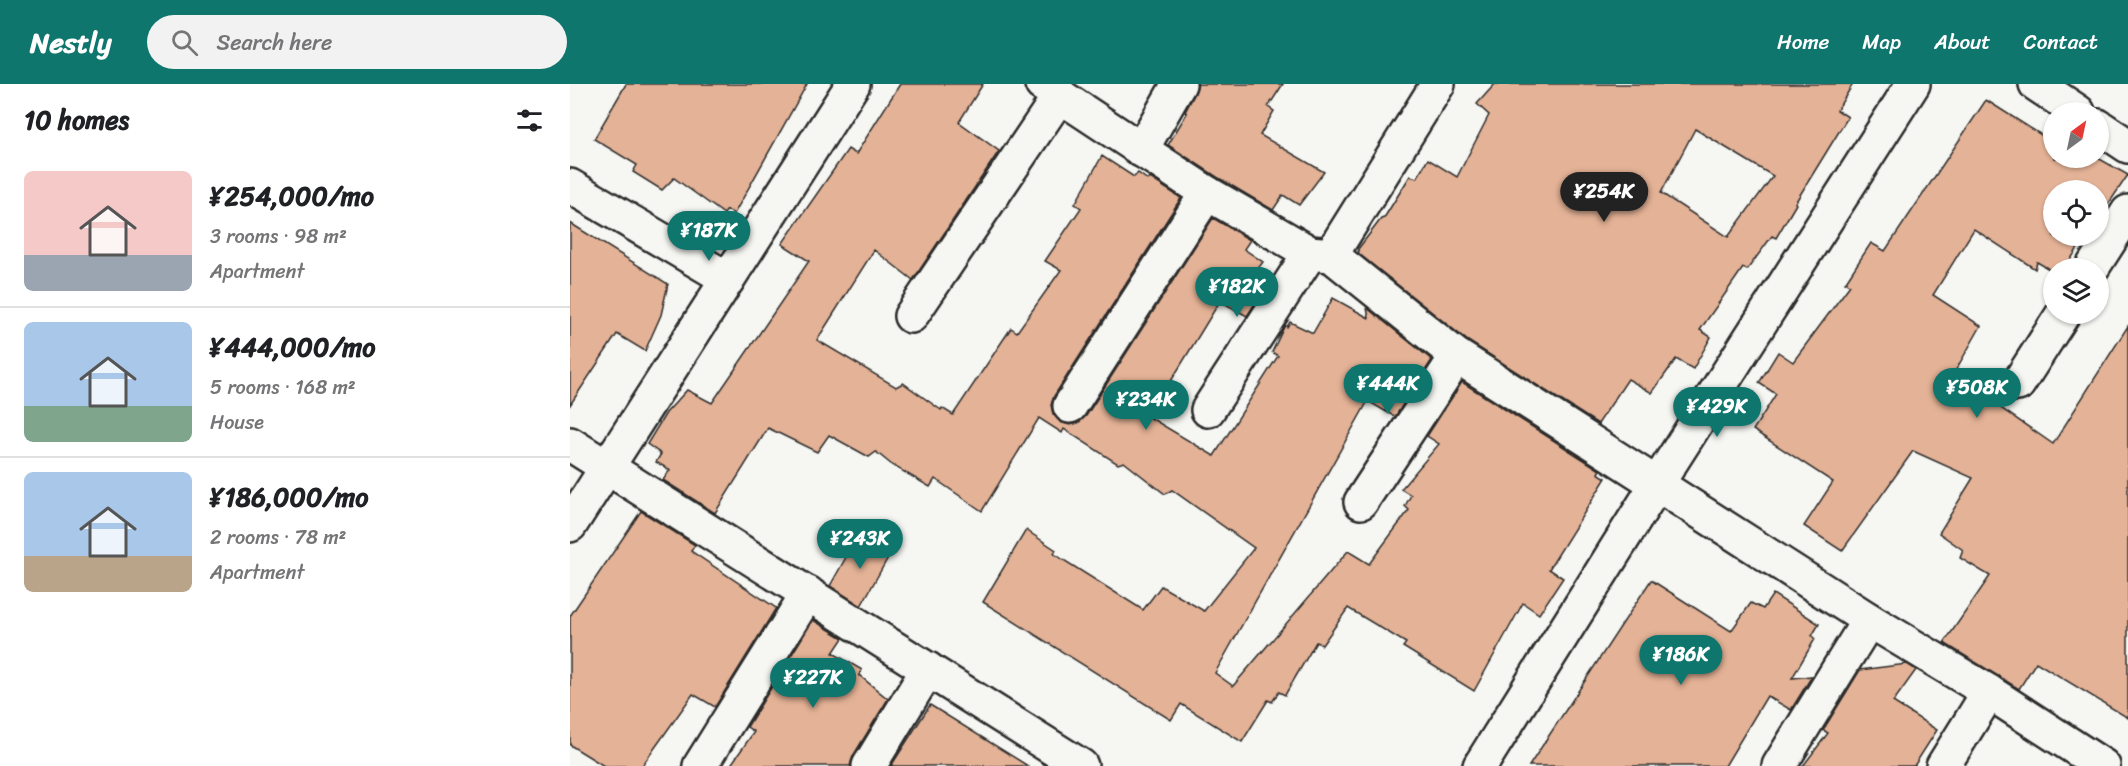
<!DOCTYPE html>
<html lang="en">
<head>
<meta charset="utf-8">
<style>
	body { margin:0; font-family:Sriracha,sans-serif; background:#f2f2f2; color:#202124; height:100vh; display:flex; flex-direction:column; font-size:22px; white-space:nowrap }
	* { box-sizing:border-box; margin:0 }
	p { font-size:20px; color:#757577 }
	.icon { flex:none; width:33px; height:33px; fill:none; stroke:currentColor; stroke-width:2; stroke-linecap:round; stroke-linejoin:round }
	.map { position:relative; flex:1; overflow:hidden }
	.sheet { display:flex; flex-direction:column; background:#fff; width:570px }
	.sheet>* { flex:none }
	.needle { width:39px; rotate:33deg }
	.buttons { position:absolute; left:1473px; top:18px; display:grid; gap:12px }
	.buttons a { display:grid; place-items:center; width:66px; height:66px; border-radius:50%; background:#fff; box-shadow:0 2px 4px #0004; font-size:30px }
	.price { position:absolute; translate:-50% -51px; padding:0 14px; border-radius:21px; background:#0f766e; color:#fff; font-size:20px; line-height:39px; filter:drop-shadow(0 2px 3px #0008) }
	.price::after { content:''; position:absolute; left:50%; top:36px; width:18px; height:14px; margin-left:-9px; background:inherit; clip-path:polygon(0 0,100% 0,50% 100%) }
	.price.current { background:#222; color:#fff }
	ul { padding:0; list-style:none }
	li { display:flex; align-items:center; gap:18px; height:150px; padding:0 24px }
	li+li { border-top:2px solid #e0e0e0 }
	li span { display:grid; place-items:center; flex:none; width:168px; height:120px; border-radius:9px; color:#555 }
	li>.icon { margin-inline-start:auto }
	span .icon { width:72px; height:72px; fill:#fffc; stroke-width:1 }
	li b { font-size:26px }
	h2 { display:flex; justify-content:space-between; align-items:center; height:72px; padding:0 24px; font-size:26px }
	header { display:flex; align-items:center; gap:36px; box-sizing:border-box; height:84px; padding:0 30px; background:#0f766e; color:#fff }
	header strong { font-size:28px }
	nav { display:flex; gap:33px; margin-inline-start:auto; font-size:21px }
	.search { width:420px; height:54px; background:#f2f2f2; display:flex; align-items:center; gap:15px; box-sizing:border-box; padding:0 21px; border-radius:33px; color:#757577; font-size:22px }
	main { display:flex; flex:1; min-height:0 }
	.map>svg:first-child { display:block }
	.building { fill:#e4b296; stroke:#2b2b2b; stroke-width:1.5; fill-rule:evenodd }
	.lines { fill:none; stroke-linecap:round; stroke-linejoin:round }
	.minor-casing { stroke:#2b2b2b; stroke-width:38 }
	.minor { stroke:#f6f6f2; stroke-width:33 }
</style>
</head>
<body>
<header>
<strong>Nestly</strong>
<div class="search"><svg class="icon" aria-label="search" viewBox="0 0 24 24"><circle cx="10" cy="10" r="6"/><path d="M15 15l6 6"/></svg>Search here</div>
<nav><a>Home</a><a>Map</a><a>About</a><a>Contact</a></nav>
</header>
<main>
<section class="sheet">
<h2>10 homes<svg class="icon" aria-label="filters" viewBox="0 0 24 24"><path d="M4 7h16M4 17h16"/><circle cx="9" cy="7" r="2"/><circle cx="15" cy="17" r="2"/></svg></h2>
<ul>
<li><span style="background:linear-gradient(#f6c9c9 70%,#9aa5b1 0)"><svg class="icon" aria-label="home" viewBox="0 0 24 24"><path d="M3 11l9-7 9 7M6 9v11h12V9"/></svg></span><div><b>¥254,000/mo</b><p>3 rooms · 98 m²</p><p>Apartment</p></div></li>
<li><span style="background:linear-gradient(#a9c7e8 70%,#7fa58c 0)"><svg class="icon" aria-label="home" viewBox="0 0 24 24"><path d="M3 11l9-7 9 7M6 9v11h12V9"/></svg></span><div><b>¥444,000/mo</b><p>5 rooms · 168 m²</p><p>House</p></div></li>
<li><span style="background:linear-gradient(#a9c7e8 70%,#b9a48a 0)"><svg class="icon" aria-label="home" viewBox="0 0 24 24"><path d="M3 11l9-7 9 7M6 9v11h12V9"/></svg></span><div><b>¥186,000/mo</b><p>2 rooms · 78 m²</p><p>Apartment</p></div></li>
</ul>
</section>
<div class="map">
<svg width="1558" height="682" viewBox="0 0 1558 682">
	<rect width="100%" height="100%" fill="#f6f6f2"/>
	<filter id="ink" filterUnits="userSpaceOnUse"><feTurbulence type="fractalNoise" baseFrequency=".0167" numOctaves="2"/><feDisplacementMap in="SourceGraphic" scale="12" xChannelSelector="R" yChannelSelector="G"/><feConvolveMatrix kernelMatrix="1 2 1 2 8 2 1 2 1" color-interpolation-filters="sRGB"/></filter>
	<g filter="url(#ink)">
		<g class="building">
			<path d="M56 0H237L164 130 157 126 154 130 104 94 92 106 63 88 67 81 24 55Z"/>
			<path d="M330 0H413L389 38 429 67 343 196 304 166 247 256 326 303 333 299 371 326 372 324 383 331 441 244 447 248 491 186 475 177 511 124 505 120 532 72 564 93 568 89 578 96 580 94 611 114 484 312 481 321 483 330 490 338 500 341 508 339 516 332 643 134 680 156 674 165 693 178 678 198 690 212 677 232 650 217 579 333 644 372 708 272 702 268 715 241 717 243 720 238 743 249 763 214 799 234 797 224 862 276 825 333 798 317 645 589 663 602 778 467 799 480 839 426 835 422 841 411 831 405 869 360 857 352 892 298 1030 386 1028 389 1036 394 979 485 993 494 969 530 953 519 904 607 833 563 836 559 778 524 752 561 746 558 715 611 709 608 702 618 698 616 672 658 611 620 601 636 413 518 456 446 486 466 484 470 573 526 591 502 634 527 684 464 602 406 595 410 554 378 548 380 494 345 492 349 469 334 412 427 365 395 360 403 322 381 306 368 299 373 259 351 247 368 198 344 145 429 93 396 100 386 86 378 91 370 77 360 96 329 117 306 142 319 239 177 212 160 278 65 286 70Z"/>
			<path d="M628 0H713L698 23 704 27 690 51 754 88 729 121 713 111 703 126 647 93 598 61 617 29 615 28 625 9Z"/>
			<path d="M925 0H1283L1267 26 1278 33 1225 119 1226 120 1206 154 1202 152 1177 186 1173 184 1130 246 1141 253 1123 285 1106 275 1082 309 1058 295 1028 340 898 257 789 170 788 165 811 135 814 134 840 92 847 94 858 75 887 93 919 31 907 20ZM1125 45 1203 92 1158 153 1091 109Z"/>
			<path d="M1416 16 1484 59V74H1528L1558 91 1529 134 1528 106H1484V152H1516L1495 184H1484V188L1467 178 1465 185 1404 145 1363 211 1411 242 1383 291 1483 360 1558 242V634L1466 578 1449 605 1374 559 1420 492 1390 474 1393 466 1369 449 1403 394 1343 367 1272 467 1234 442 1263 398 1183 346 1206 310 1189 299 1208 268 1223 278 1280 201 1275 199 1301 159 1315 167Z"/>
			<path d="M0 139 98 200 91 231 75 267 47 250 0 321Z"/>
			<path d="M71 427 125 461 121 467 206 524 145 623 123 610 72 682H34L0 661V532Z"/>
			<path d="M289 450 320 470 291 522 260 502Z"/>
			<path d="M1081 496 1161 547 1181 519 1193 525 1203 510 1249 540 1242 552 1245 555 1222 594 1242 592 1221 626 1197 612 1155 682H959Z"/>
			<path d="M243 536 273 554 263 569 292 586 289 591 318 615 283 672 280 682H160L184 648 177 643Z"/>
			<path d="M1337 580 1346 586 1323 618 1367 646 1344 682H1233L1258 649 1253 646 1290 586Z"/>
			<path d="M360 621 458 682H321Z"/>
		</g>
		<g class="lines">
			<defs>
				<g id="minor">
					<path d="M472 0 637 109 740 169 761 171 887 272 1299 536 1419 608 1533 682"/>
					<path d="M1466 0 1508 28"/>
					<path d="M1528 42 1558 62"/>
					<path d="M571 66 609 0"/>
					<path d="M0 102 158 195"/>
					<path d="M761 171 868 0"/>
					<path d="M1522 184 1558 128"/>
					<path d="M341 232 490 11"/>
					<path d="M1448 300 1493 230"/>
					<path d="M500 322 637 109"/>
					<path d="M638 326 740 169"/>
					<path d="M0 360 511 682"/>
					<path d="M791 418 887 272"/>
					<path d="M0 441 283 0"/>
					<path d="M130 682 238 509"/>
					<path d="M299 682 358 585"/>
					<path d="M910 682 1087 400 1343 0"/>
					<path d="M1209 682 1299 536"/>
					<path d="M1373 682 1419 608"/>
				</g>
			</defs>
			<use href="#minor" class="minor-casing"/>
			<use href="#minor" class="minor"/>
		</g>
	</g>
</svg>
<div class="buttons">
<a><svg class="needle" viewBox="-14 -14 28 28"><path d="M0-13l5 13h-10z" fill="#e53935"/><path d="M0 13l5-13h-10z" fill="#757577"/></svg></a>
<a><svg class="icon" aria-label="locate" viewBox="0 0 24 24"><circle cx="12" cy="12" r="6"/><path d="M12 2v4M12 18v4M2 12h4M18 12h4"/></svg></a>
<a><svg class="icon" aria-label="layers" viewBox="0 0 24 24"><path d="M12 4l9 5-9 5-9-5zM3 14l9 5 9-5"/></svg></a>
</div>
<b class="price current" style="left:1034px;top:139px">¥254K</b>
<b class="price" style="left:139px;top:178px">¥187K</b>
<b class="price" style="left:667px;top:234px">¥182K</b>
<b class="price" style="left:818px;top:331px">¥444K</b>
<b class="price" style="left:1407px;top:335px">¥508K</b>
<b class="price" style="left:576px;top:347px">¥234K</b>
<b class="price" style="left:1147px;top:354px">¥429K</b>
<b class="price" style="left:290px;top:486px">¥243K</b>
<b class="price" style="left:1111px;top:602px">¥186K</b>
<b class="price" style="left:243px;top:625px">¥227K</b>
</div>
</main>
</body>
</html>
